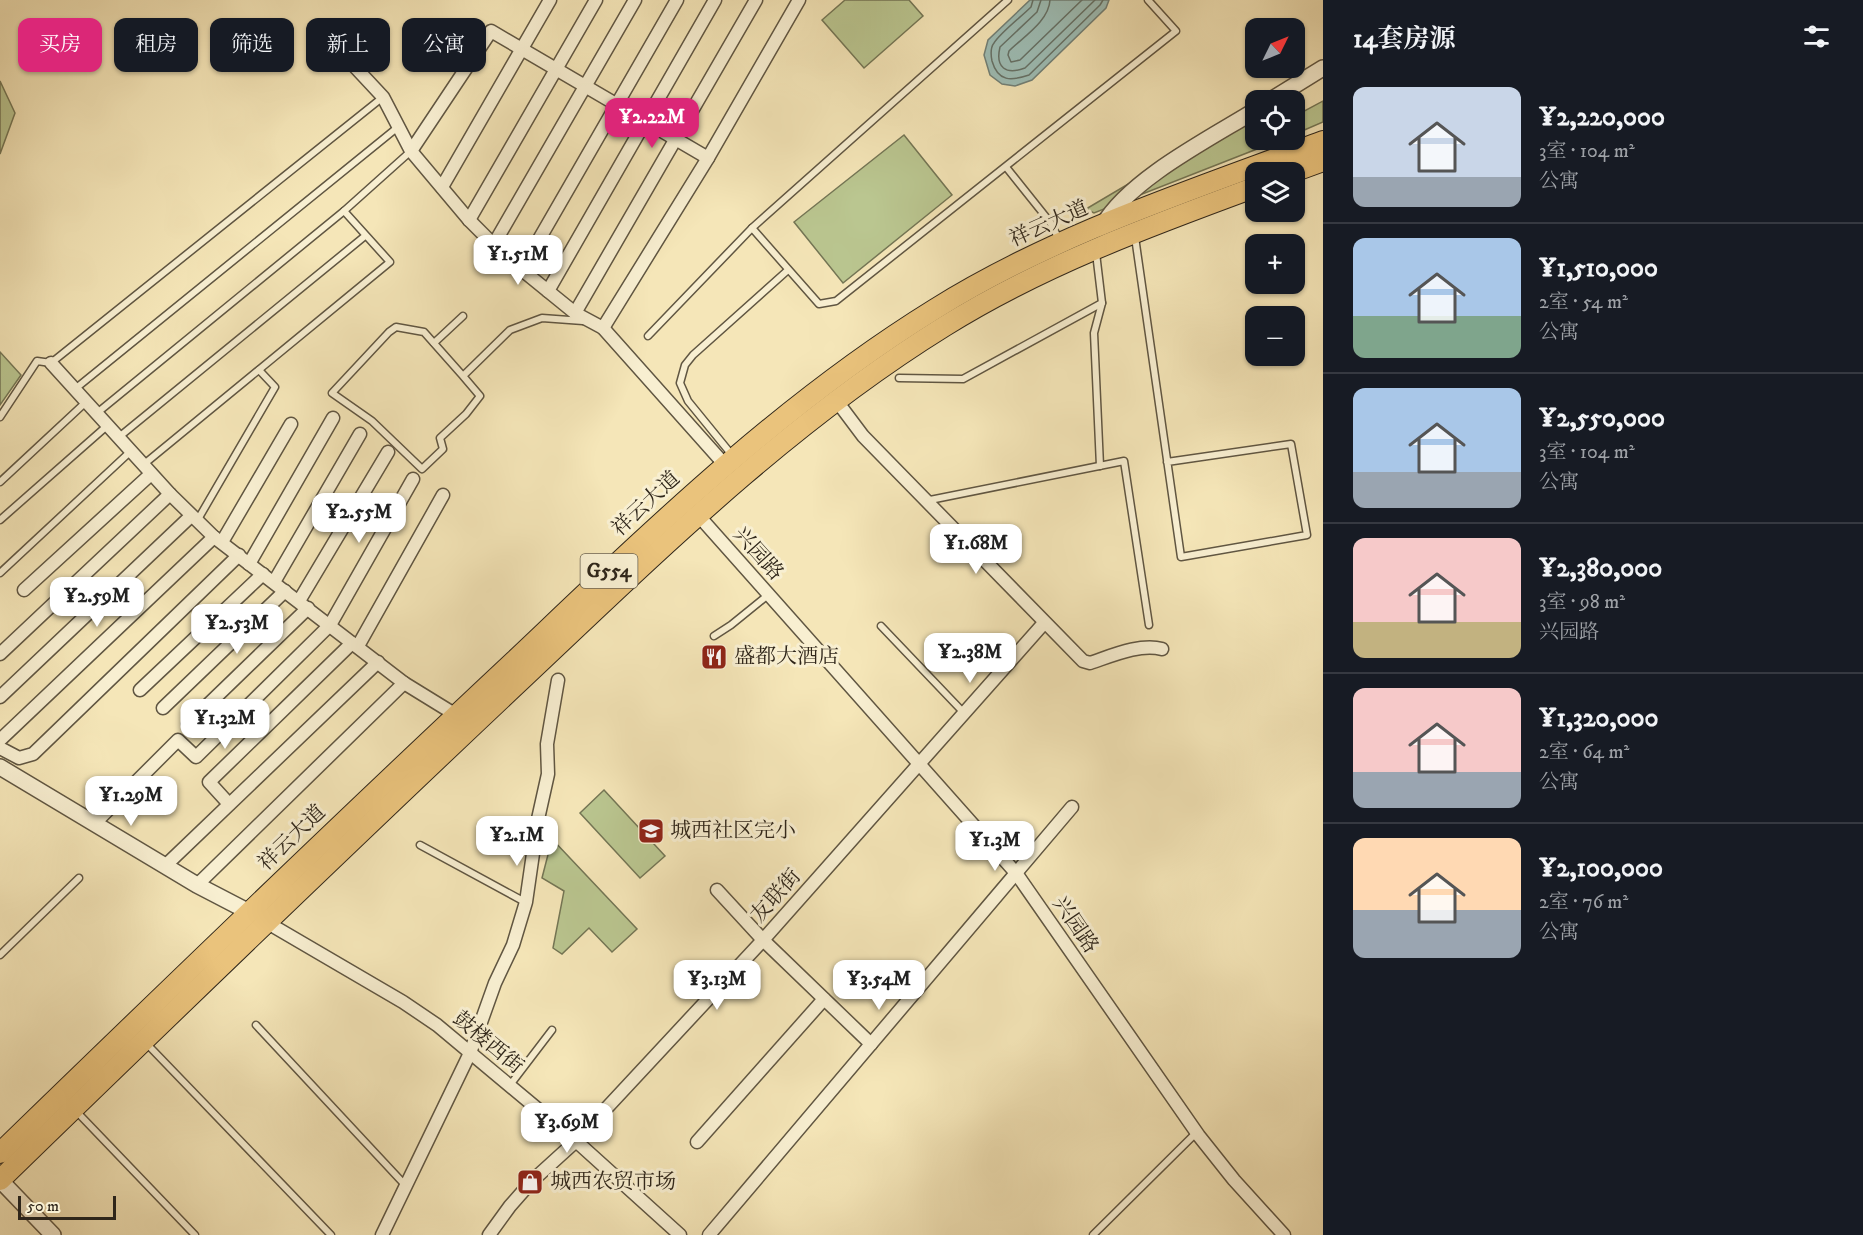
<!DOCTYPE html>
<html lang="zh">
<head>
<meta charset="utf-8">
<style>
	body { margin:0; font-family:"IM FELL DW Pica","Noto Serif SC",serif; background:#242831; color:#f1f3f6; height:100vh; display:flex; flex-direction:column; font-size:22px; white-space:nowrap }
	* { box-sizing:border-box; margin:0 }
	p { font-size:20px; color:#9ea1a6 }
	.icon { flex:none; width:33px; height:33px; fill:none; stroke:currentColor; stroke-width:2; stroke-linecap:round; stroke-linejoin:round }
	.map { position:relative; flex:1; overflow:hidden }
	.sheet { display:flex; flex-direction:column; background:#171b24; width:540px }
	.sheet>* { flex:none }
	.top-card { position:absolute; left:18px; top:18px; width:570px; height:54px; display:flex; gap:12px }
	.needle { width:39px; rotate:47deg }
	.tools { position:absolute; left:1245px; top:18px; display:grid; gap:12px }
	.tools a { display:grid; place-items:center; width:60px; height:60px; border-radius:12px; background:#171b24; box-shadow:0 2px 4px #0004; font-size:30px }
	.scale { position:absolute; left:18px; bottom:15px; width:98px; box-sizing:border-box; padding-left:6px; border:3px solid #2f261a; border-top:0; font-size:16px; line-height:21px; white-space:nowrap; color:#2f261a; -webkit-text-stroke:4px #f8efd1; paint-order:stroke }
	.price { position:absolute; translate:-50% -51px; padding:0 14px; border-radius:12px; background:#fff; color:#222; font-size:20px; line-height:39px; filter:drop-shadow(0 2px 3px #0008) }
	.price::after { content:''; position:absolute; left:50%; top:36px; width:18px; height:14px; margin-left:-9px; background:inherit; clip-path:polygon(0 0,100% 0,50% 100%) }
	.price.on { background:#db2777; color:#fff }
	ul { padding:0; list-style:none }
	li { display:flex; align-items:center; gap:18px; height:150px; padding:0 30px }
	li+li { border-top:2px solid #363941 }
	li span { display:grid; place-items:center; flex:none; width:168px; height:120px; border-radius:12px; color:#555 }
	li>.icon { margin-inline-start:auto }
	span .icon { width:72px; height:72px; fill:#fffc; stroke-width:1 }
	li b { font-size:26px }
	h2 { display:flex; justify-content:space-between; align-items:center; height:72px; padding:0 30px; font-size:26px }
	.chip { padding:0 21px; border-radius:12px; background:#171b24; box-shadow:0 2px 4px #0004; font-size:21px; line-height:54px }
	.chip.on { background:#db2777; color:#fff }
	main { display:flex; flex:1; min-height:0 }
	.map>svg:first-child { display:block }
	.green { fill:#bac690; stroke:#747655; stroke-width:1.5 }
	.water { fill:#9ebeb6; stroke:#728178; stroke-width:1.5 }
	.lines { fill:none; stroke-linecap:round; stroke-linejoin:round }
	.shore { stroke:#667268; stroke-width:1.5 }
	.service-casing { stroke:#605642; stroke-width:9 }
	.minor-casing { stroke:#605642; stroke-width:15 }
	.tertiary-casing { stroke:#605642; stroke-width:18 }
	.trunk-casing { stroke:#2f261a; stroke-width:22 }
	.service { stroke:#f8efd1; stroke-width:6 }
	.minor { stroke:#f8efd1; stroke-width:12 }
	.tertiary { stroke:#f8efd1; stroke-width:15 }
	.trunk { stroke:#eac37c; stroke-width:20 }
	.labels { text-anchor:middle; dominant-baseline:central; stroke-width:6; stroke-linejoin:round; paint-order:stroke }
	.shield { fill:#f8efd1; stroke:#6b6251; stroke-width:1.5 }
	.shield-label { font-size:20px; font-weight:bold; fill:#2f261a }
	.street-label { font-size:21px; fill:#2f261a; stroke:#f8efd1 }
	.poi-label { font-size:21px; fill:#2f261a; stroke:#f8efd1; text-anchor:start }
</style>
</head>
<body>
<main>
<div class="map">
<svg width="1323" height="1235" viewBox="0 0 1323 1235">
	<rect width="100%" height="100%" fill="#f5e6b8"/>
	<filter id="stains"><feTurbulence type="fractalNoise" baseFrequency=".00333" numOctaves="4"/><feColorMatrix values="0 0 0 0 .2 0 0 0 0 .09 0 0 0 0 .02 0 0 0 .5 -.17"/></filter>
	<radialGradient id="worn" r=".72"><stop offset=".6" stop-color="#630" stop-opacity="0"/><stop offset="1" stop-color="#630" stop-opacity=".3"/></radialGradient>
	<g class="green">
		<path d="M845 0H909L923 16 864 68 822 20Z"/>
		<path d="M0 81 15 113 0 154Z"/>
		<path d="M1323 101V122L1295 134V116Z"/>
		<path d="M1255 109 1256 140H1280L1094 213 1086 209Z"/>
		<path d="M904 135 952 195 843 283 794 222Z"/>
		<path d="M0 352 21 375 0 405Z"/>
		<path d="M604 790 665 856 640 878 580 813Z"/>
		<path d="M552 839 637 929 612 952 589 928 562 954 553 948 564 891 542 878Z"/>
	</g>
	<path class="water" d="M1030 0H1109L1106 8 1032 80 1015 86 1002 84 990 75 984 55 988 40Z"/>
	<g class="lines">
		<g class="shore">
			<path d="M1033 0 1031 7C1022 16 1000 33 994 43 990 48 991 56 992 61 998 82 1011 81 1029 75L1100 5 1103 0"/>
			<path d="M1041 0 1037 12 1000 47C995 68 1006 75 1025 68L1095 0"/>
			<path d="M1050 0C1049 21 1023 37 1009 51L1008 55 1011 62 1020 60 1082 0"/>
		</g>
		<defs>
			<g id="service">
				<path d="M1006 167 1050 222 1060 241"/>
				<path d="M752 228 819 304 836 301 1176 31 1148 0"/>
				<path d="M1135 237 1181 557 1307 535 1291 444 1167 462"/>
				<path d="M1096 253 1102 303 1094 333 1100 466"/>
				<path d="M648 336 752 228 1008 0"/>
				<path d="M434 343 463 316"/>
				<path d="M463 376 480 396 466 414 440 438 443 449 422 469 372 421 332 393 389 332 396 327 424 332 463 376 510 330 542 318 583 321"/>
				<path d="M899 378 963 379 1102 303"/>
				<path d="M75 389 398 127"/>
				<path d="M97 413 344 211 411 151"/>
				<path d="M0 417 37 361 51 363 383 97"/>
				<path d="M119 437 365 236"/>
				<path d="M732 455 688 401 680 383 685 365 693 355 788 270"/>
				<path d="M143 465 390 262 344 211"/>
				<path d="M0 482 86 402"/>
				<path d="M925 501 1124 461 1149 625"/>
				<path d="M0 520 108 425"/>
				<path d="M197 521 275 387 259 370"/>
				<path d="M0 573 131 451"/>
				<path d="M881 626 964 713"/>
				<path d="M714 636 731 625 768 595"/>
				<path d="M420 845 525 902"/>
				<path d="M0 955 79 878"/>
				<path d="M256 1025 406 1186"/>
				<path d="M146 1043 331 1235"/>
				<path d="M510 1085 552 1030"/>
				<path d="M76 1111 195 1235"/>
				<path d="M1093 1235 1196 1133"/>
			</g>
			<g id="minor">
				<path d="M355 67 383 97 411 151 469 220 506 257 575 313 603 328 725 465"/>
				<path d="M411 151 491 31 708 158"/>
				<path d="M442 187 550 0"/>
				<path d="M469 220 596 0"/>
				<path d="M494 244 635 0"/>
				<path d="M522 269 677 0"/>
				<path d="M548 291 715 0"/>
				<path d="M575 313 756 0"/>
				<path d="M603 328 708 158 799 0"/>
				<path d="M51 363 170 494 214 537 404 683 456 715"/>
				<path d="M836 400 863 436 1083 661 1090 663C1111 656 1140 643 1162 649"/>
				<path d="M698 515 1016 873 1199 1136 1234 1180 1284 1235"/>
				<path d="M222 542 291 424"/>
				<path d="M249 564 333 418"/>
				<path d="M274 582 360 434"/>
				<path d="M24 590 151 474"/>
				<path d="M299 601 388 452"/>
				<path d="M358 646 443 495"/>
				<path d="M0 654 170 494"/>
				<path d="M140 690 263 574"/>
				<path d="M0 697 191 516"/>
				<path d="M163 708 285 591"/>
				<path d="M188 724 308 608"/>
				<path d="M0 740 214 537"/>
				<path d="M0 748 19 758 33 754 239 555"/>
				<path d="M229 804 209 782 352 643"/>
				<path d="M94 824 178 740 196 757 330 625 413 479"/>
				<path d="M165 866 378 662"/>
				<path d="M197 885 404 683"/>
				<path d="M717 890 763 940 871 1044"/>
				<path d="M261 919 403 1002 437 1025 576 1141 680 1235"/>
				<path d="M697 1142 824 999"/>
				<path d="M382 1235 470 1053 495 983 513 945 526 902 538 819 548 774 547 744 558 680"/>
				<path d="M489 1235 510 1206 532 1181 576 1141 763 940 1044 623"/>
				<path d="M709 1235 1072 807"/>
			</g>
			<g id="tertiary">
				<path d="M1271 100 1323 68"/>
				<path d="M1103 225C1130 179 1209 139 1256 110"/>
				<path d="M0 767 197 885 249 912"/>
				<path d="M0 1180 53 1235"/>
			</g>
			<g id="trunk">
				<path d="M1293 172 1323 161"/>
				<path d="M0 1153C170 988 341 823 514 661 647 535 778 406 935 309 1055 234 1192 190 1323 141"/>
				<path d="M0 1180C171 1014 342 849 516 685 652 557 785 425 945 326 1041 266 1150 226 1256 187"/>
			</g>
		</defs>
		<use href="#service" class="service-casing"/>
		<use href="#minor" class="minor-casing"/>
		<use href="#tertiary" class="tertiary-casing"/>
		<use href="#trunk" class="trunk-casing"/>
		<use href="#service" class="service"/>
		<use href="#minor" class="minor"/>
		<use href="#tertiary" class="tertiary"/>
		<use href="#trunk" class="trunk"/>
	</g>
	<defs>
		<symbol id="restaurant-square" viewBox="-11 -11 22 22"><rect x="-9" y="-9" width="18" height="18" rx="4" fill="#8f2418" stroke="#f8efd1"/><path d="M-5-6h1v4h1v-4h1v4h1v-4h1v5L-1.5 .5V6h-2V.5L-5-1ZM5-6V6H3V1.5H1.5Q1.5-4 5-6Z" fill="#fff"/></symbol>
		<symbol id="school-square" viewBox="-11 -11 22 22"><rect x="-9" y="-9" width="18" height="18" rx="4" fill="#8f2418" stroke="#f8efd1"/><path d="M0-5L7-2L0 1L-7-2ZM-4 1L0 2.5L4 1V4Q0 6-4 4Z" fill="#fff"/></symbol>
		<symbol id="shop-square" viewBox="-11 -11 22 22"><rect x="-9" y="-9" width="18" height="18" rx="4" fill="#8f2418" stroke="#f8efd1"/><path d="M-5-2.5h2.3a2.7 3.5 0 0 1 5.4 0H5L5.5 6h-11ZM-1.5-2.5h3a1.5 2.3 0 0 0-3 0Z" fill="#fff"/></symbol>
	</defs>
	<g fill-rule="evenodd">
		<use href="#restaurant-square" x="699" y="642" width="30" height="30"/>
		<use href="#school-square" x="636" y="816" width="30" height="30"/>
		<use href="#shop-square" x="515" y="1167" width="30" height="30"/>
	</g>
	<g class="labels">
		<rect class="shield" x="580.5" y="554" width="57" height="34" rx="4.5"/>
		<g class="shield-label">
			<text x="609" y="571">G554</text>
		</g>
		<g class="street-label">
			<text transform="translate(1049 224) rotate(-24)">祥云大道</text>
			<text transform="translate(646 504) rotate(-43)">祥云大道</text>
			<text transform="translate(758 554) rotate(48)">兴园路</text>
			<text transform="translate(292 838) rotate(-44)">祥云大道</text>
			<text transform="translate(776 896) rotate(-48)">友联街</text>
			<text transform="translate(1075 925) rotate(56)">兴园路</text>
			<text transform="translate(488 1043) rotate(40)">鼓楼西街</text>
		</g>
		<g class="poi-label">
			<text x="734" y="657">盛都大酒店</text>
			<text x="670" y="831">城西社区完小</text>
			<text x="550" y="1182">城西农贸市场</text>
		</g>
	</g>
	<rect width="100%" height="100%" filter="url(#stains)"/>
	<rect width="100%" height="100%" fill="url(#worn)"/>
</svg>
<div class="tools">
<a><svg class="needle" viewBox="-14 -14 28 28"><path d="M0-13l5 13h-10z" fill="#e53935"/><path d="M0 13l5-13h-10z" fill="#9ea1a6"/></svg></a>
<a><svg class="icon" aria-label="locate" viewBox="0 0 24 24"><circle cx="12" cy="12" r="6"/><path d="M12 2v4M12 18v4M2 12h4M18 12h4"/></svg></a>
<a><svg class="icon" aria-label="layers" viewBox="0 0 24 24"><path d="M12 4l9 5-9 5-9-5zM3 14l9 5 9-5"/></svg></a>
<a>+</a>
<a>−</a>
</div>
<div class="scale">50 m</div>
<b class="price on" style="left:652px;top:149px">¥2.22M</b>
<b class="price" style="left:518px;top:286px">¥1.51M</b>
<b class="price" style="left:359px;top:544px">¥2.55M</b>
<b class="price" style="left:976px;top:575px">¥1.68M</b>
<b class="price" style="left:97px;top:628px">¥2.59M</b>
<b class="price" style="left:237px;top:655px">¥2.53M</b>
<b class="price" style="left:970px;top:684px">¥2.38M</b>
<b class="price" style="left:225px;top:750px">¥1.32M</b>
<b class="price" style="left:131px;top:827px">¥1.29M</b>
<b class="price" style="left:517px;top:867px">¥2.1M</b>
<b class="price" style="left:995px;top:872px">¥1.3M</b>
<b class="price" style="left:717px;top:1011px">¥3.13M</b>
<b class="price" style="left:879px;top:1011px">¥3.54M</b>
<b class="price" style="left:567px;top:1154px">¥3.69M</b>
<div class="top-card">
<a class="chip on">买房</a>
<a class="chip">租房</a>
<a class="chip">筛选</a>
<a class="chip">新上</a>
<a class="chip">公寓</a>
</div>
</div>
<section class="sheet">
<h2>14套房源<svg class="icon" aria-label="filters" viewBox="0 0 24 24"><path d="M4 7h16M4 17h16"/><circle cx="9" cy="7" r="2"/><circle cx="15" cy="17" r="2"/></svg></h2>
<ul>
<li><span style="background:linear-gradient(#c9d6e8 75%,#9aa5b1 0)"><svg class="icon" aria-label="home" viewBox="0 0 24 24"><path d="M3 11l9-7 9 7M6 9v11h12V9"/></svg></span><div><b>¥2,220,000</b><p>3室 · 104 m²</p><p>公寓</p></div></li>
<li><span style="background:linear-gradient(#a9c7e8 65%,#7fa58c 0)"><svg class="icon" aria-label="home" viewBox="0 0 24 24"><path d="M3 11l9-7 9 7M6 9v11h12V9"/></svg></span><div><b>¥1,510,000</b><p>2室 · 54 m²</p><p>公寓</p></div></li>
<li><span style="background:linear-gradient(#a9c7e8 70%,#9aa5b1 0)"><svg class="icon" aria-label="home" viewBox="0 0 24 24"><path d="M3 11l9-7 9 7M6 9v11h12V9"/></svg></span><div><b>¥2,550,000</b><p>3室 · 104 m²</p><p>公寓</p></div></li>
<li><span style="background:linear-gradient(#f6c9c9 70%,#c2b280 0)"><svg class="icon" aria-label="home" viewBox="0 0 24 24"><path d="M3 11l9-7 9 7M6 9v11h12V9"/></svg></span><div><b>¥2,380,000</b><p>3室 · 98 m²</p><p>兴园路</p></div></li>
<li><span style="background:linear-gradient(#f6c9c9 70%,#9aa5b1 0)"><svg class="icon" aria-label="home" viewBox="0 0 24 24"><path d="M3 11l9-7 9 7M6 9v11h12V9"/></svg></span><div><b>¥1,320,000</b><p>2室 · 64 m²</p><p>公寓</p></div></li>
<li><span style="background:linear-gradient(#ffd9b3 60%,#9aa5b1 0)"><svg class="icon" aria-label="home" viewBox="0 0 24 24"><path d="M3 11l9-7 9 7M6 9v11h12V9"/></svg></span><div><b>¥2,100,000</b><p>2室 · 76 m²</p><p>公寓</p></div></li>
</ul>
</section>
</main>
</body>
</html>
